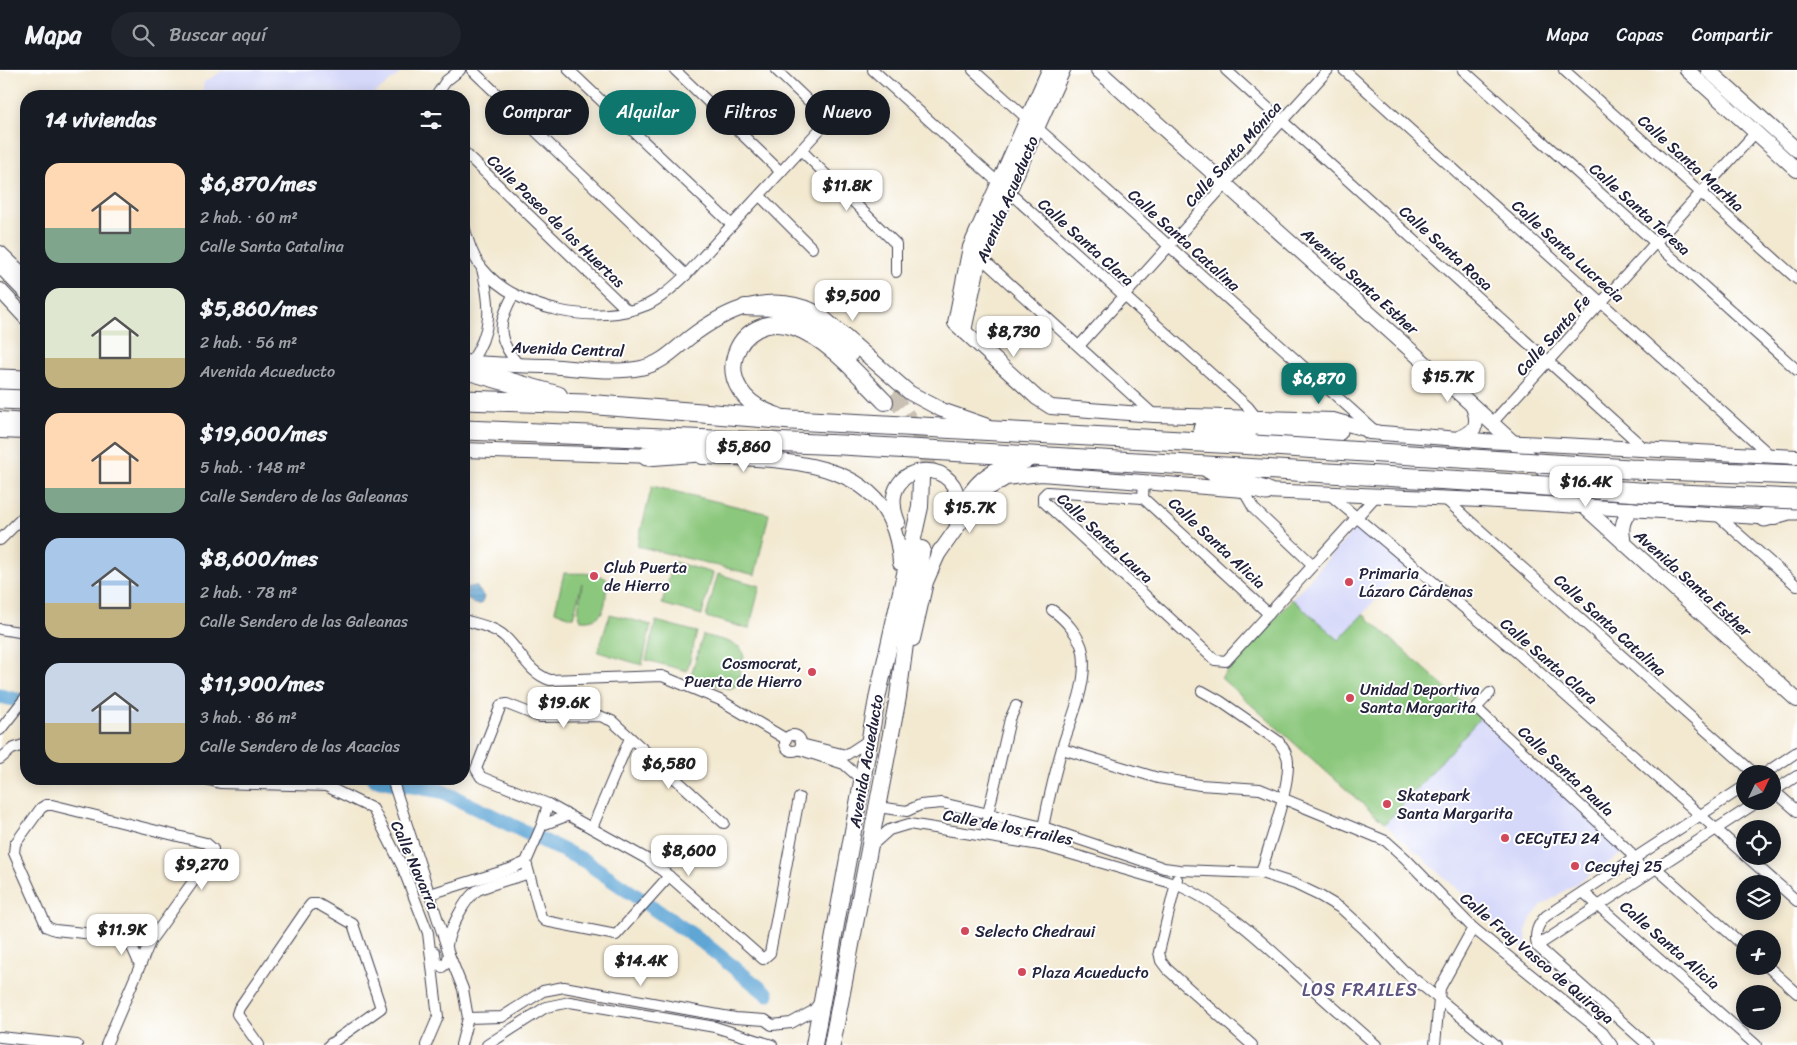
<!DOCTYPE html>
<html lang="es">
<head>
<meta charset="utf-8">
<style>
	body { margin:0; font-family:Sriracha,sans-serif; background:#20242c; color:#f1f3f6; height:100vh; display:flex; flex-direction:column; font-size:19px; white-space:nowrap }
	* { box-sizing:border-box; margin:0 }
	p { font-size:16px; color:#9ea1a6 }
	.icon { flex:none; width:28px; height:28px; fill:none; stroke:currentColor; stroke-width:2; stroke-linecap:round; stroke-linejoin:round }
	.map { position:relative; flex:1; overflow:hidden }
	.sheet { position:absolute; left:20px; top:20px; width:450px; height:695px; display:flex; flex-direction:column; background:#171b24; border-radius:20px; box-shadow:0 2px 12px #0003 }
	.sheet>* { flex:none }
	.guide { position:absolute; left:485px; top:20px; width:475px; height:45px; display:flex; gap:10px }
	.needle { width:32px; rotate:47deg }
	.tools { position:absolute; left:1736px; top:695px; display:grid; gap:10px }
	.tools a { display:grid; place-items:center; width:45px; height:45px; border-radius:50%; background:#171b24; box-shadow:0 2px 12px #0003; font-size:25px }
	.price { position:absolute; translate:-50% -42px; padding:0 11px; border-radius:10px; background:#fff; color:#222; font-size:16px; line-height:32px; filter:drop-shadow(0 1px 2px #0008) }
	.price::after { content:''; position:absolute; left:50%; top:30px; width:15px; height:11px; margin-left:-8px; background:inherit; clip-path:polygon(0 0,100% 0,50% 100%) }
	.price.on { background:#0f766e; color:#fff }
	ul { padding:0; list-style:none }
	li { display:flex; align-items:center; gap:15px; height:125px; padding:0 25px }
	li span { display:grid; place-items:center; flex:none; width:140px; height:100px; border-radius:15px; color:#555 }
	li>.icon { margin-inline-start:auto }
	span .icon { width:60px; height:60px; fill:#fffc; stroke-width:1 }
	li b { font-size:21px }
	h2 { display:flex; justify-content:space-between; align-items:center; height:60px; padding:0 25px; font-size:21px }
	.pill { padding:0 18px; border-radius:22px; background:#171b24; box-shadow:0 2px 12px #0003; font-size:18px; line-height:45px }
	.pill.on { background:#0f766e; color:#fff }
	header { display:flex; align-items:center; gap:30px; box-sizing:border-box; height:70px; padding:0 25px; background:#171b24; border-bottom:1px solid #363941 }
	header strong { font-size:24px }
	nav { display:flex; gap:28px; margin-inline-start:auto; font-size:18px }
	.search { width:350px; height:45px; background:#20242c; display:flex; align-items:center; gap:12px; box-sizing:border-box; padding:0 18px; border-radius:28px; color:#9ea1a6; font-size:19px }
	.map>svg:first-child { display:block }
	.built { fill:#d5d8f9 }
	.garden { fill:#8bc77c; stroke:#56745c }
	.water { fill:url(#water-rules); stroke:#406488 }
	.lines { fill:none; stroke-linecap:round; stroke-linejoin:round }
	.river { stroke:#5fa6d5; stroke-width:15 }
	.primary-tunnel { stroke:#c9c1b3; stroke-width:16; stroke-dasharray:16 8; stroke-linecap:butt }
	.street-casing { stroke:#414052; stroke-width:12 }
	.secondary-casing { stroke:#414052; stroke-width:16 }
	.primary-casing { stroke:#414052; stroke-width:18 }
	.highway-casing { stroke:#414052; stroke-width:21 }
	.street { stroke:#fff; stroke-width:10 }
	.secondary { stroke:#fff; stroke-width:14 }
	.primary { stroke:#fff; stroke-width:16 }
	.highway { stroke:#fff; stroke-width:19 }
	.highway-bridge-casing { stroke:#414052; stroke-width:21; stroke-linecap:butt }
	.highway-bridge { stroke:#fff; stroke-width:19 }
	.poi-dot { fill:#d1495b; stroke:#fff; stroke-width:2 }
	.labels { text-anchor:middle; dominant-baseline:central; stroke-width:4; stroke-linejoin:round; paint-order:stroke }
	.street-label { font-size:16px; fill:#22223b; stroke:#fff }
	.poi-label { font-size:16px; fill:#22223b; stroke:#fff; text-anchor:start }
	.neighbourhood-label { font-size:18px; letter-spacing:1px; fill:#5e547f; stroke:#fff }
</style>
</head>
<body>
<header>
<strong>Mapa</strong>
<div class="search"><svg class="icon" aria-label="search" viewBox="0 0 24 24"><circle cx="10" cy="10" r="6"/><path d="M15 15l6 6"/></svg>Buscar aquí</div>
<nav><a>Mapa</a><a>Capas</a><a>Compartir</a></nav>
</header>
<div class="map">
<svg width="1797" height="975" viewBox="0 0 1797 975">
	<defs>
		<pattern id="water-rules" width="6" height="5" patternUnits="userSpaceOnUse" patternTransform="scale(1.25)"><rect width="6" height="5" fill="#5fa6d5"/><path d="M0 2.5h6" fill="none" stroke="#4e87ae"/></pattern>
	</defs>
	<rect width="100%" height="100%" fill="#fff"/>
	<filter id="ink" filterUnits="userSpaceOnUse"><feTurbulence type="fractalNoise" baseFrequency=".02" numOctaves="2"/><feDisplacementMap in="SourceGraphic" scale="10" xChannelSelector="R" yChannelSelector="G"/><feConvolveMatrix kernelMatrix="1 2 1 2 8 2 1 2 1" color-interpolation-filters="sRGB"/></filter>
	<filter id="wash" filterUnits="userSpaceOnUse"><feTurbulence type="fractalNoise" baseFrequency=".0096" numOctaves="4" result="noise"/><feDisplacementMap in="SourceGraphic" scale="20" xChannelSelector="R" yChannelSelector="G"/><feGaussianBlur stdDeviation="1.12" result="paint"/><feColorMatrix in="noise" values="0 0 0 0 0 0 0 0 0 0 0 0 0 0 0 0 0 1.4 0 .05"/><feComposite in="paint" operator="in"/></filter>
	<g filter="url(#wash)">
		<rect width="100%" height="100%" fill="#f3e9d1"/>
		<g class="built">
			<path d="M224 0H404L372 26H201L204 12Z"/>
			<path d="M1359 454 1406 495 1339 571 1292 529Z"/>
			<path d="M1480 648 1625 782 1541 836 1531 848 1526 861 1527 875 1523 878 1385 754Z"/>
		</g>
		<g class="garden">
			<path d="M652 416 769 444 755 505 637 476Z"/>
			<path d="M673 492 713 503 702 545 662 534Z"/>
			<path d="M564 503C578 504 595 501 607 509 605 530 609 552 581 550L578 542 582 513 573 548 555 541Z"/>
			<path d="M718 504 760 516 749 559 706 547Z"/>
			<path d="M1292 529 1339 570 1363 544 1480 648 1385 754 1221 608Z"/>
			<path d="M610 544 651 555 642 595 598 582Z"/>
			<path d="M656 551 697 562 687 601 646 590Z"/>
			<path d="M703 565 727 571 741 578 744 587 737 615 730 619 693 609 691 605Z"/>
		</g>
		<path class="water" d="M476 516 484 527 481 534H474L464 526V518Z"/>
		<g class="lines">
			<g class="river">
				<path d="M0 626 26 632"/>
				<path d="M374 709 441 721 585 791 701 871 767 924"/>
			</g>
		</g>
	</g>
	<g filter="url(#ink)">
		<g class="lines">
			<path class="primary-tunnel" d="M891 325C913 350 926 375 931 408"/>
			<defs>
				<g id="street">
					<path d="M472 0 686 205"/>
					<path d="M569 0 732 155"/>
					<path d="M675 0 781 102"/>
					<path d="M873 0 1248 337 1256 347"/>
					<path d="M973 0 1374 360"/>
					<path d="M1226 0 1645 379"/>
					<path d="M1344 0 1771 386"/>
					<path d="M1463 0 1797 300"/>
					<path d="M1564 0 1797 209"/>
					<path d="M436 26 446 11 460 0"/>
					<path d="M801 80 896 174V202"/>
					<path d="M464 82 628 241"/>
					<path d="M760 126 812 178"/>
					<path d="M464 156C468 170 472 186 482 198 516 241 598 256 647 235 662 228 674 216 686 205L823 56 824 48 819 41 776 0"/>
					<path d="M976 183 1154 345"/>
					<path d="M514 224C497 253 496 269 519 295"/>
					<path d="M1079 276 1328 0"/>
					<path d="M470 293C493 261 491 235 482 199"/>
					<path d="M1492 353 1756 62"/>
					<path d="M1144 411 1143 428 1047 422 1043 426V431L1215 590 1226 591 1376 426"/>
					<path d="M1243 420 1254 439 1312 494"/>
					<path d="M1329 424 1521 586 1745 785"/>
					<path d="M1143 428 1269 544"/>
					<path d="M1445 429 1755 704"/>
					<path d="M1716 444 1797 516"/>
					<path d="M0 470 26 444"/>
					<path d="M464 550C477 554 494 557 504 566 521 581 527 602 550 610L662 606 720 630 786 669"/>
					<path d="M0 559 26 563"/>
					<path d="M1202 621 1220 631 1278 671C1283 678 1288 684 1288 692 1289 721 1269 774 1261 803"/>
					<path d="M1490 623 1476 638 1628 780 1646 805"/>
					<path d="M0 660 26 627"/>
					<circle cx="793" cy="673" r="8"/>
					<path d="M801 674 846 685 869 670"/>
					<path d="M1062 679 1158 708 1200 715 1260 719 1386 771 1405 788 1473 858 1603 963 1612 975"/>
					<path d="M801 680 844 694 863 711"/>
					<path d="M0 689 12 679 26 674"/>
					<path d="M1764 704 1797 682"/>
					<path d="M205 709 220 713 326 716 373 739 402 796 428 863 438 947 426 975"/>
					<path d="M392 709 449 884 463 919 468 948 461 975"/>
					<path d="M1772 719 1797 741"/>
					<path d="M1772 722 1797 706"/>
					<path d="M548 734 542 755 526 792 541 847 545 851 616 865 669 806"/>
					<path d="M877 737 907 741 920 735 942 733 1043 757 1164 798 1179 800 1261 803 1295 814 1320 826 1342 839 1364 859 1403 900 1496 975"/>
					<path d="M724 753 612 651 600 646 540 647 507 634 501 635 476 699 481 707 548 734 647 789 669 806 763 889 770 883 799 728"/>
					<path d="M542 755 569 745"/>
					<path d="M592 758 630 668"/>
					<path d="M985 766 988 744 1010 649 1016 636"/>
					<path d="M1040 775C1045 743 1053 710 1062 678 1071 648 1088 615 1083 582 1080 566 1065 549 1052 540"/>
					<path d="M870 777 889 760 909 754 1040 775 1175 814C1225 834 1271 880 1310 916 1331 936 1354 955 1376 975"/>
					<path d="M1746 786 1797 831"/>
					<path d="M1656 798 1745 877"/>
					<path d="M1177 809 1159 882 1161 891 1167 899 1252 975"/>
					<path d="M1583 822 1756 975"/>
					<path d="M430 824 510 799 526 792"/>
					<path d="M128 868 140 895"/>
					<path d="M447 875C449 861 465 827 478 820 493 813 511 809 527 804"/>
					<path d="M1537 876C1534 864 1537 855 1546 846L1745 716"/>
					<path d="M1537 876 1759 731"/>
					<path d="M1537 876 1648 975"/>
					<path d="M435 882 436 891 442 897 447 893 449 884"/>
					<path d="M1767 896 1797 923"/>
					<path d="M468 948 502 947 543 921 564 917 735 948 765 950 772 955 791 953 813 941 819 933"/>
					<path d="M0 967 77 975"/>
					<path d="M106 975 151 870 210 788 213 779 206 773 52 735H46L41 738 15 774 14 783 47 857 55 860 151 870"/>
					<path d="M259 975 237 944 239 938 307 839 311 834H318L353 854 381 938 329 975"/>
					<path d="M487 975 546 937 570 932 715 957 772 975"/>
					<path d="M1435 975 1440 918 1473 858"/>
				</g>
				<g id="secondary">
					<path d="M1049 0 970 177 955 253 1037 328 1051 337 1154 345 1333 350 1376 362"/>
					<path d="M1098 0 1472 335 1797 630"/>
					<path d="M1687 0 1797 100"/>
					<path d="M1708 0 1797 80"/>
					<path d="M0 183 26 208"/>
					<path d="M0 196 26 223"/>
					<path d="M0 220 26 248"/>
					<path d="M964 261 980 186 1063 0"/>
					<path d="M464 292C491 295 519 295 547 296 578 298 611 304 641 298 661 294 674 280 689 268 728 238 771 220 818 243L910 323 942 340 985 355"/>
					<path d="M0 349 26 351"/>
					<path d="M0 361 26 362"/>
					<path d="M1369 362 1485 371 1797 387"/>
					<path d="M1459 368C1477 361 1480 353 1472 335"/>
					<path d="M464 380 655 386"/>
					<path d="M702 387C783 390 894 385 900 493"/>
					<path d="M984 421 1006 408 1041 404 1243 420 1481 430 1775 448"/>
					<path d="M898 452C872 389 969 381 957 445"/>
					<path d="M1624 474C1621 459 1621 452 1631 439"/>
					<path d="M937 486 968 442"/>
					<path d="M913 569 926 512 940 480"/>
				</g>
				<g id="primary">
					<path d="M745 237C757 238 771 237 784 239 811 244 831 265 850 284"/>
					<path d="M778 346C699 321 738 237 794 257 830 270 859 306 885 332"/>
					<path d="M814 975 878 624 920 437 921 408"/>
					<path d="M832 975 898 627 907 559 922 479"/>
				</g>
				<g id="highway">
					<path d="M464 299 558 326"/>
					<path d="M0 309 26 310"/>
					<path d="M0 329 26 330"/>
					<path d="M464 330 585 334 792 350 1255 375"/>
					<path d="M1203 359 1271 363 1338 361"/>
					<path d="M464 360 842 375 1484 412"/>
					<path d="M647 386 713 381"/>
					<path d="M1208 398 1227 410 1266 421"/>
					<path d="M1765 447 1789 440H1797"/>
					<path d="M957 448C979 410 986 405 1027 388"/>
				</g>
			</defs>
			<use href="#street" class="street-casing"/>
			<use href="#secondary" class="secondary-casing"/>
			<use href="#primary" class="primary-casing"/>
			<use href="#highway" class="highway-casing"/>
			<use href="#street" class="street"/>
			<use href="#secondary" class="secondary"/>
			<use href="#primary" class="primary"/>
			<use href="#highway" class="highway"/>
			<defs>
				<g id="highway-bridge">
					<path d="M1255 375 1630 399 1797 405"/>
					<path d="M1484 412 1655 423 1797 429"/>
				</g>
			</defs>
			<use href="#highway-bridge" class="highway-bridge-casing"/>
			<use href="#highway-bridge" class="highway-bridge"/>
		</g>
	</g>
	<g class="poi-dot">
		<circle cx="594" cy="506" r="5"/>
		<circle cx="1349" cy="512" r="5"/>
		<circle cx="812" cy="602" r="5"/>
		<circle cx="1350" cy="628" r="5"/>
		<circle cx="1387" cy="734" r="5"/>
		<circle cx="1505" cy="768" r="5"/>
		<circle cx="1575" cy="796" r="5"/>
		<circle cx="965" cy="861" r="5"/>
		<circle cx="1022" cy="902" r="5"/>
	</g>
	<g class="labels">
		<g class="street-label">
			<text transform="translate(1233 84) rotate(-48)">Calle Santa Mónica</text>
			<text transform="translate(1691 93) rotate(42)">Calle Santa Martha</text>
			<text transform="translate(1007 129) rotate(-67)">Avenida Acueducto</text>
			<text transform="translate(1640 139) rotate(42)">Calle Santa Teresa</text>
			<text transform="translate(556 151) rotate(44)">Calle Paseo de las Huertas</text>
			<text transform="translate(1184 170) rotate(42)">Calle Santa Catalina</text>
			<text transform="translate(1086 172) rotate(42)">Calle Santa Clara</text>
			<text transform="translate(1446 178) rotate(42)">Calle Santa Rosa</text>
			<text transform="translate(1568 181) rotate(42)">Calle Santa Lucrecia</text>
			<text transform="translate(1360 211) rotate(42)">Avenida Santa Esther</text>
			<text transform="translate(1553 265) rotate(-48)">Calle Santa Fe</text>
			<text transform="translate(568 279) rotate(2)">Avenida Central</text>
			<text transform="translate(1105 468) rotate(43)">Calle Santa Laura</text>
			<text transform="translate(1217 473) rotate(43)">Calle Santa Alicia</text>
			<text transform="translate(1693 513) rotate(42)">Avenida Santa Esther</text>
			<text transform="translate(1610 555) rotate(42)">Calle Santa Catalina</text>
			<text transform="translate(1549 591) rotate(41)">Calle Santa Clara</text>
			<text transform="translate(866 691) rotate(-80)">Avenida Acueducto</text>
			<text transform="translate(1566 701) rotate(43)">Calle Santa Paula</text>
			<text transform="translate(1008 757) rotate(11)">Calle de los Frailes</text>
			<text transform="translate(415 795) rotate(66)">Calle Navarra</text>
			<text transform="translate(1670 875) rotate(41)">Calle Santa Alicia</text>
			<text transform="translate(1537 888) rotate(40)">Calle Fray Vasco de Quiroga</text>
		</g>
		<g class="poi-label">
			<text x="604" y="497">Club Puerta<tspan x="604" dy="18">de Hierro</tspan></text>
			<text x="1359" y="503">Primaria<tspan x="1359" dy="18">Lázaro Cárdenas</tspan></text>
			<text x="802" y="593" text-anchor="end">Cosmocrat,<tspan x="802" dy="18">Puerta de Hierro</tspan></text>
			<text x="1360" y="619">Unidad Deportiva<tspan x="1360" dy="18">Santa Margarita</tspan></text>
			<text x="1397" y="725">Skatepark<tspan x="1397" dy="18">Santa Margarita</tspan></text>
			<text x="1515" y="768">CECyTEJ 24</text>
			<text x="1585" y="796">Cecytej 25</text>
			<text x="975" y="861">Selecto Chedraui</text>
			<text x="1032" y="902">Plaza Acueducto</text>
		</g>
		<g class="neighbourhood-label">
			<text x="1360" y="920">LOS FRAILES</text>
		</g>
	</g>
</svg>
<div class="tools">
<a><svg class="needle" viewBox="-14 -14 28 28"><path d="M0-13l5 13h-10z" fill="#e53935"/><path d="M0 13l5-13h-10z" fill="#9ea1a6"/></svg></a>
<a><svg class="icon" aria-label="locate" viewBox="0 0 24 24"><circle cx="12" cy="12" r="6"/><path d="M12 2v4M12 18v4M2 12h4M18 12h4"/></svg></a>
<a><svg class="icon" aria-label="layers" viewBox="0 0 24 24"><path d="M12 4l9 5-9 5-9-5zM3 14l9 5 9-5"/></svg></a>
<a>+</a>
<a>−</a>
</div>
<b class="price" style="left:847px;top:142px">$11.8K</b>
<b class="price" style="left:853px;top:252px">$9,500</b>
<b class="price" style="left:1014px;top:288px">$8,730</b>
<b class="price" style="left:1448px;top:333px">$15.7K</b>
<b class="price on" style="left:1319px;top:335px">$6,870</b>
<b class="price" style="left:744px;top:403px">$5,860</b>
<b class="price" style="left:1586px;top:438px">$16.4K</b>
<b class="price" style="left:970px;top:464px">$15.7K</b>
<b class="price" style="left:564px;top:659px">$19.6K</b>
<b class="price" style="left:669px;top:720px">$6,580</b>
<b class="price" style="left:689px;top:807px">$8,600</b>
<b class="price" style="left:202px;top:821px">$9,270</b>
<b class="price" style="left:122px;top:886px">$11.9K</b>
<b class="price" style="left:641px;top:917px">$14.4K</b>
<div class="guide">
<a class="pill">Comprar</a>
<a class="pill on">Alquilar</a>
<a class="pill">Filtros</a>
<a class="pill">Nuevo</a>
</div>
<section class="sheet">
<h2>14 viviendas<svg class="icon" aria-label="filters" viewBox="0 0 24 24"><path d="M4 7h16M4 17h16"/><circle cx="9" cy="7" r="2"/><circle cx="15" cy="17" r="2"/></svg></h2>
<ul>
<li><span style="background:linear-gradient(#ffd9b3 65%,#7fa58c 0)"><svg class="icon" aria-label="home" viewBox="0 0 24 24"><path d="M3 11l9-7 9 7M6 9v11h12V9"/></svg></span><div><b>$6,870/mes</b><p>2 hab. · 60 m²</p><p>Calle Santa Catalina</p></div></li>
<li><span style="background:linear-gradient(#dfe7d0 70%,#c2b280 0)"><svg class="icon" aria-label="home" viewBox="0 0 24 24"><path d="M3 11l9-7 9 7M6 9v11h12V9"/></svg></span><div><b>$5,860/mes</b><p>2 hab. · 56 m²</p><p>Avenida Acueducto</p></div></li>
<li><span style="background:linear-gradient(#ffd9b3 75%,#7fa58c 0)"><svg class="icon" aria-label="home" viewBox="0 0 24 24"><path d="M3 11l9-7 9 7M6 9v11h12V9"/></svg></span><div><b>$19,600/mes</b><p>5 hab. · 148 m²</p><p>Calle Sendero de las Galeanas</p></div></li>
<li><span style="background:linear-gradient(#a9c7e8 65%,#c2b280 0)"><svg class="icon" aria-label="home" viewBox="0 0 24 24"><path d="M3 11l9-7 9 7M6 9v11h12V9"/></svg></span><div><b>$8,600/mes</b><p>2 hab. · 78 m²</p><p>Calle Sendero de las Galeanas</p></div></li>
<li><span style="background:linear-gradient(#c9d6e8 60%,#c2b280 0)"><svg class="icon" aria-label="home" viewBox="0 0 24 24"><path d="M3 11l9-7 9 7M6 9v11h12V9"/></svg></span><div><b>$11,900/mes</b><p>3 hab. · 86 m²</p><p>Calle Sendero de las Acacias</p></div></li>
</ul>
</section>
</div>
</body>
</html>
